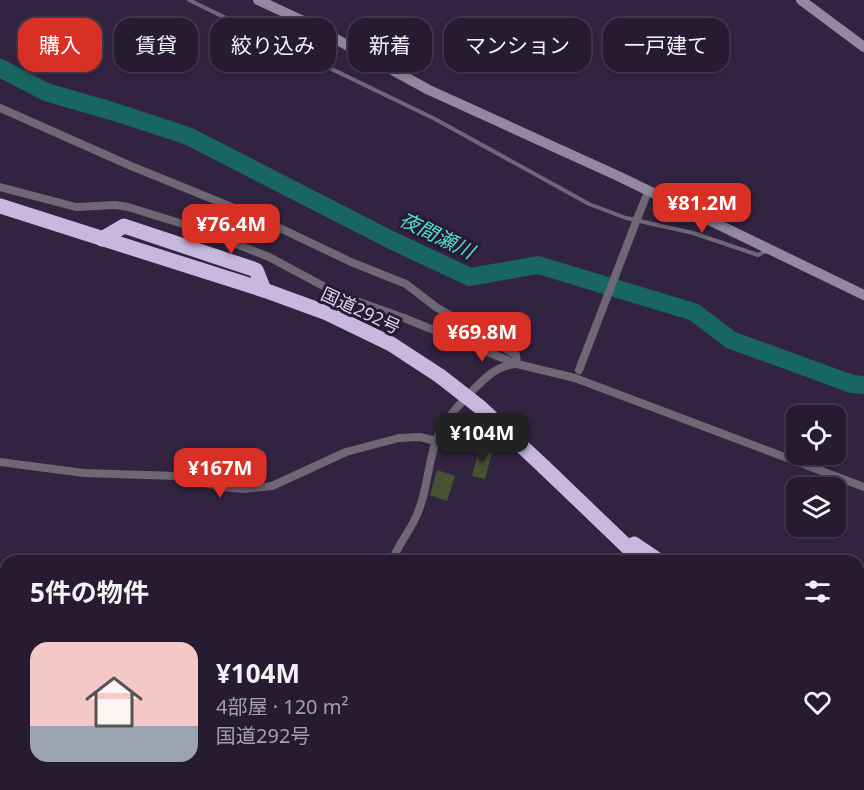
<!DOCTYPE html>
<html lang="ja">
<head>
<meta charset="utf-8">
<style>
	body { margin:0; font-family:"Noto Sans","Noto Sans JP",sans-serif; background:#32283d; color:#f1f3f6; height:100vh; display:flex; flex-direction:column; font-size:22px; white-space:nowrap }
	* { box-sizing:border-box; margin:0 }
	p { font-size:20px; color:#a4a1ab }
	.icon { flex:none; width:33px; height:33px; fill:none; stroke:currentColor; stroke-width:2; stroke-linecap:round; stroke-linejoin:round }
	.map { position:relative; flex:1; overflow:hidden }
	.panel { position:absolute; left:0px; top:555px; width:864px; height:236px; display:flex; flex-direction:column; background:#261b31; border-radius:18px 18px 0 0; box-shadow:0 3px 9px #0003,0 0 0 2px #42394d }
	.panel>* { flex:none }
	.top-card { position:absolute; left:18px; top:18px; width:828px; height:54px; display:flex; gap:12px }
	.buttons { position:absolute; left:786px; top:405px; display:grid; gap:12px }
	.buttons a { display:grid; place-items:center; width:60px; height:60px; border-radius:12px; background:#261b31; box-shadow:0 3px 9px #0003,0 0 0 2px #42394d; font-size:30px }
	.price { position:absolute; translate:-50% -51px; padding:0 14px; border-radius:12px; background:#d93025; color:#fff; font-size:20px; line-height:39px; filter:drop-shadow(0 2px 3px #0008) }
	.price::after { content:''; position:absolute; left:50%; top:36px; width:18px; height:14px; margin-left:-9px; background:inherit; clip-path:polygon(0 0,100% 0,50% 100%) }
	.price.on { background:#222; color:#fff }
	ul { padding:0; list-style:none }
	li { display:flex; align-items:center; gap:18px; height:150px; padding:0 30px }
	li span { display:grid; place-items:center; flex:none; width:168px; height:120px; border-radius:18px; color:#555 }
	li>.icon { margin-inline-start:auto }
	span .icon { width:72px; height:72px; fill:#fffc; stroke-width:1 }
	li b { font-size:26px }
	h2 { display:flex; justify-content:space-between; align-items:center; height:72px; padding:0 30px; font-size:26px }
	.pill { padding:0 21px; border-radius:18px; background:#261b31; box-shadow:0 3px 9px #0003,0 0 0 2px #42394d; font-size:21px; line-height:54px }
	.pill.on { background:#d93025; color:#fff }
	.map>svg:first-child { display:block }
	.green { fill:#74444f }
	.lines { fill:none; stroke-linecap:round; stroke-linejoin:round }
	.river { stroke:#17665f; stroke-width:18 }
	.building { fill:#465331 }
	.lane { stroke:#6d6776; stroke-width:4 }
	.street { stroke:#6d6776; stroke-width:8 }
	.secondary { stroke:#9388a0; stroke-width:10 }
	.highway { stroke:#c9b8de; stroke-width:15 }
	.street-bridge { stroke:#6d6776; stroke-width:8 }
	.highway-bridge { stroke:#c9b8de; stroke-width:15 }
	.labels { text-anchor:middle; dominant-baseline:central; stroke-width:6; stroke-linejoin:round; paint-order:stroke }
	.street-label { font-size:18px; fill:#dfd6e9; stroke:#281a37 }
	.water-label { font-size:20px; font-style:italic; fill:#50dfd1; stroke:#281a37 }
</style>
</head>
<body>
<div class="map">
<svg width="864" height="790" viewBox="0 0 864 790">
	<rect width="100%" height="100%" fill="#322441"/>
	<path class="green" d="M858 633 864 635V702L858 699Z"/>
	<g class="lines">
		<path class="river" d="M0 68 46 92 115 112 188 136 391 240 470 277 538 265 694 312 731 340 852 384 864 385"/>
	</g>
	<g class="building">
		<path d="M479 450 492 453 485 479 472 476Z"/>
		<path d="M437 470 455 476 447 501 430 495Z"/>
	</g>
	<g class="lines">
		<path class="lane" d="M189 0 435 119 589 204 626 218 693 233 758 255 768 250"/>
		<g class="street">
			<path d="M0 108 131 166 259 218 351 262 406 284 436 307 516 355 517 364"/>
			<path d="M0 187 76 207 115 205 128 207 196 228 269 257 340 295 404 318 517 364 575 378 864 487"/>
			<path d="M639 214 648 192"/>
			<path d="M0 462 84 473 176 476 222 487 244 489 272 486 346 452 399 438 420 437 436 441"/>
			<path d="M392 561C398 545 407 535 414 521 427 496 427 467 436 441 444 420 459 405 474 389 486 377 498 365 516 364"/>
			<path d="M858 606 864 610"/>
			<path d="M763 784 765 790"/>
			<path d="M352 790 353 784"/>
		</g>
		<g class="secondary">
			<path d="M258 0 301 20 429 90 618 176 864 295"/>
			<path d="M801 0 864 47"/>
		</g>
		<g class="highway">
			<path d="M0 206 264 290 327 313 391 344 440 376"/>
			<path d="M102 239 124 226 256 270 264 290"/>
			<path d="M544 467 642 561"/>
			<path d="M634 544 659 561"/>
			<path d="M858 625 864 627"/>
			<path d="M858 708 864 711"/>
			<path d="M858 721 864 724"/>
			<path d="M785 784 794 790"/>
		</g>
		<path class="street-bridge" d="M579 370 639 214"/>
		<path class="highway-bridge" d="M440 376 481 408 544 467"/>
	</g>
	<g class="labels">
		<g class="street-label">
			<text transform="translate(361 310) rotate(25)">国道292号</text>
		</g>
		<g class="water-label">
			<text transform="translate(437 235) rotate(26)">夜間瀬川</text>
		</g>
	</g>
</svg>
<div class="buttons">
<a><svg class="icon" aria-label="locate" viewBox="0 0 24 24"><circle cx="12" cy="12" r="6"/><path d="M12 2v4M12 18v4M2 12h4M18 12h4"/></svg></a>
<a><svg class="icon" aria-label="layers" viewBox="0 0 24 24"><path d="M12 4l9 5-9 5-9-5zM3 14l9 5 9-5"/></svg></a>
</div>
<b class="price" style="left:702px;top:234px">¥81.2M</b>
<b class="price" style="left:231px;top:255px">¥76.4M</b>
<b class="price" style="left:482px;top:363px">¥69.8M</b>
<b class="price on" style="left:482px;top:464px">¥104M</b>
<b class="price" style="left:220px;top:499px">¥167M</b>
<div class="top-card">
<a class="pill on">購入</a>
<a class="pill">賃貸</a>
<a class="pill">絞り込み</a>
<a class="pill">新着</a>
<a class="pill">マンション</a>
<a class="pill">一戸建て</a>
</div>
<section class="panel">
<h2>5件の物件<svg class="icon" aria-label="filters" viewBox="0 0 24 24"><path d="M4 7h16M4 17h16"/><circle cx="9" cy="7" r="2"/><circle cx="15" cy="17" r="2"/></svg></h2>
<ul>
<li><span style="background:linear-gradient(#f6c9c9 70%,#9aa5b1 0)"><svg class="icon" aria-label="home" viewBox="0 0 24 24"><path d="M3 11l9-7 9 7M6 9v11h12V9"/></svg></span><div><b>¥104M</b><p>4部屋 · 120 m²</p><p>国道292号</p></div><svg class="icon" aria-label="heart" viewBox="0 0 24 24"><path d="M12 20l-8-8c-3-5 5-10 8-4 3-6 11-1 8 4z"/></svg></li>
</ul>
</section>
</div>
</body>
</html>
